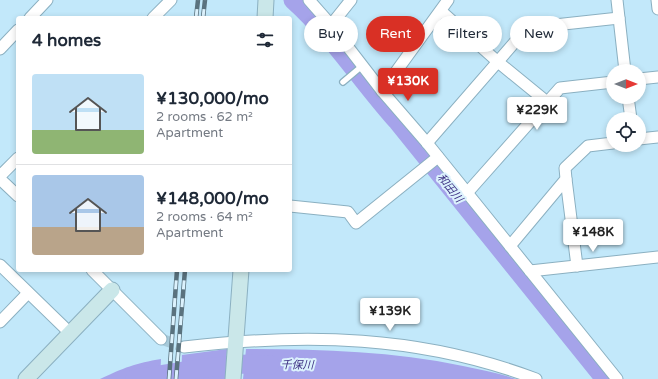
<!DOCTYPE html>
<html lang="en">
<head>
<meta charset="utf-8">
<style>
	body { margin:0; font-family:"Varela Round","Noto Sans JP",sans-serif; background:#f2f2f3; color:#1f2937; height:100vh; display:flex; flex-direction:column; font-size:15px; white-space:nowrap }
	* { box-sizing:border-box; margin:0 }
	p { font-size:13px; color:#747a83 }
	.icon { flex:none; width:22px; height:22px; fill:none; stroke:currentColor; stroke-width:2; stroke-linecap:round; stroke-linejoin:round }
	.map { position:relative; flex:1; overflow:hidden }
	.details { position:absolute; left:16px; top:16px; width:276px; height:256px; display:flex; flex-direction:column; background:#fff; border-radius:4px; box-shadow:0 2px 6px #0003 }
	.details>* { flex:none }
	.guide { position:absolute; left:304px; top:16px; width:294px; height:36px; display:flex; gap:8px }
	.needle { width:26px; rotate:90deg }
	.fabs { position:absolute; left:606px; top:64px; display:grid; gap:8px }
	.fabs a { display:grid; place-items:center; width:40px; height:40px; border-radius:50%; background:#fff; box-shadow:0 2px 6px #0003; font-size:20px }
	.price { position:absolute; translate:-50% -34px; padding:0 9px; border-radius:4px; background:#fff; color:#222; font-size:13px; line-height:26px; filter:drop-shadow(0 1px 2px #0008) }
	.price::after { content:''; position:absolute; left:50%; top:24px; width:12px; height:9px; margin-left:-6px; background:inherit; clip-path:polygon(0 0,100% 0,50% 100%) }
	.price.selected { background:#d93025; color:#fff }
	ul { padding:0; list-style:none }
	li { display:flex; align-items:center; gap:12px; height:100px; padding:0 16px }
	li+li { border-top:1px solid #e0e1e3 }
	li span { display:grid; place-items:center; flex:none; width:112px; height:80px; border-radius:4px; color:#555 }
	li>.icon { margin-inline-start:auto }
	span .icon { width:48px; height:48px; fill:#fffc; stroke-width:1 }
	li b { font-size:17px }
	h2 { display:flex; justify-content:space-between; align-items:center; height:48px; padding:0 16px; font-size:17px }
	.tag { padding:0 14px; border-radius:18px; background:#fff; box-shadow:0 2px 6px #0003; font-size:14px; line-height:36px }
	.tag.selected { background:#d93025; color:#fff }
	.map>svg:first-child { display:block }
	.water { fill:#a5a3ea }
	.lines { fill:none; stroke-linecap:round; stroke-linejoin:round }
	.river { stroke:#a5a3ea; stroke-width:19 }
	.street-tunnel { stroke:#a6c9d9; stroke-width:11; stroke-dasharray:11 5.5; stroke-linecap:butt }
	.lane-casing { stroke:#8bb0c1; stroke-width:8 }
	.street-casing { stroke:#8bb0c1; stroke-width:13 }
	.secondary-casing { stroke:#8bb0c1; stroke-width:17 }
	.lane { stroke:#fff; stroke-width:5.5 }
	.street { stroke:#fff; stroke-width:11 }
	.secondary { stroke:#cae7e9; stroke-width:15 }
	.rail-casing { stroke:#5a727e; stroke-width:4.5 }
	.rail { stroke:#dcf2fd; stroke-width:3; stroke-dasharray:9; stroke-linecap:butt }
	.labels { text-anchor:middle; dominant-baseline:central; stroke-width:4; stroke-linejoin:round; paint-order:stroke }
	.water-label { font-size:11px; font-style:italic; fill:#3d3083; stroke:#dcf2fd }
</style>
</head>
<body>
<div class="map">
<svg width="658" height="379" viewBox="0 0 658 379">
	<rect width="100%" height="100%" fill="#c2e8fa"/>
	<g class="water">
		<path d="M227 349 225 379H181L182 355Z"/>
		<path d="M246 349C319 349 391 351 463 366 481 370 499 373 516 379H243Z"/>
		<path d="M161 359 160 379H100C123 368 136 363 161 359Z"/>
	</g>
	<g class="lines">
		<g class="river">
			<path d="M293 0C333 36 362 82 398 122L605 379"/>
			<path d="M135 379 191 370 239 364 270 365"/>
		</g>
		<path class="street-tunnel" d="M161 339 184 347"/>
		<defs>
			<path id="lane" d="M343 82 362 66"/>
			<g id="street">
				<path d="M309 0 331 25 382 91 427 143 617 379"/>
				<path d="M617 0 625 71"/>
				<path d="M657 0 658 9"/>
				<path d="M441 11 498 62 547 102"/>
				<path d="M30 18 47 0"/>
				<path d="M153 18 171 0"/>
				<path d="M331 25 351 0"/>
				<path d="M0 49 18 30"/>
				<path d="M639 79 658 77"/>
				<path d="M382 91 448 0"/>
				<path d="M628 97 631 119"/>
				<path d="M639 139 658 137"/>
				<path d="M427 143 527 28 619 18"/>
				<path d="M0 176 18 158"/>
				<path d="M0 179 18 196"/>
				<path d="M566 179 577 266"/>
				<path d="M467 193 560 88 613 82"/>
				<path d="M290 206 348 212 356 223 438 157"/>
				<path d="M510 246 566 179 565 168 588 146 613 143"/>
				<path d="M0 265 70 333"/>
				<path d="M92 270 161 339"/>
				<path d="M530 271 658 257"/>
				<path d="M0 322 28 293"/>
				<path d="M184 347C306 333 420 335 536 379"/>
			</g>
			<g id="secondary">
				<path d="M265 18 266 0"/>
				<path d="M26 379 112 290"/>
				<path d="M233 379 241 270"/>
			</g>
		</defs>
		<use href="#lane" class="lane-casing"/>
		<use href="#street" class="street-casing"/>
		<use href="#secondary" class="secondary-casing"/>
		<use href="#lane" class="lane"/>
		<use href="#street" class="street"/>
		<use href="#secondary" class="secondary"/>
		<defs>
			<g id="rail">
				<path d="M196 18 198 0"/>
				<path d="M203 18 205 0"/>
				<path d="M169 379 177 270"/>
				<path d="M176 379 185 270"/>
			</g>
		</defs>
		<use href="#rail" class="rail-casing"/>
		<use href="#rail" class="rail"/>
	</g>
	<g class="labels">
		<g class="water-label">
			<text transform="translate(450 188) rotate(51)">和田川</text>
			<text transform="translate(297 365) rotate(1)">千保川</text>
		</g>
	</g>
</svg>
<div class="fabs">
<a><svg class="needle" viewBox="-14 -14 28 28"><path d="M0-13l5 13h-10z" fill="#e53935"/><path d="M0 13l5-13h-10z" fill="#747a83"/></svg></a>
<a><svg class="icon" aria-label="locate" viewBox="0 0 24 24"><circle cx="12" cy="12" r="6"/><path d="M12 2v4M12 18v4M2 12h4M18 12h4"/></svg></a>
</div>
<b class="price selected" style="left:408px;top:102px">¥130K</b>
<b class="price" style="left:537px;top:131px">¥229K</b>
<b class="price" style="left:593px;top:253px">¥148K</b>
<b class="price" style="left:390px;top:332px">¥139K</b>
<div class="guide">
<a class="tag">Buy</a>
<a class="tag selected">Rent</a>
<a class="tag">Filters</a>
<a class="tag">New</a>
</div>
<section class="details">
<h2>4 homes<svg class="icon" aria-label="filters" viewBox="0 0 24 24"><path d="M4 7h16M4 17h16"/><circle cx="9" cy="7" r="2"/><circle cx="15" cy="17" r="2"/></svg></h2>
<ul>
<li><span style="background:linear-gradient(#bfe0f5 70%,#8fb573 0)"><svg class="icon" aria-label="home" viewBox="0 0 24 24"><path d="M3 11l9-7 9 7M6 9v11h12V9"/></svg></span><div><b>¥130,000/mo</b><p>2 rooms · 62 m²</p><p>Apartment</p></div></li>
<li><span style="background:linear-gradient(#a9c7e8 65%,#b9a48a 0)"><svg class="icon" aria-label="home" viewBox="0 0 24 24"><path d="M3 11l9-7 9 7M6 9v11h12V9"/></svg></span><div><b>¥148,000/mo</b><p>2 rooms · 64 m²</p><p>Apartment</p></div></li>
</ul>
</section>
</div>
</body>
</html>
